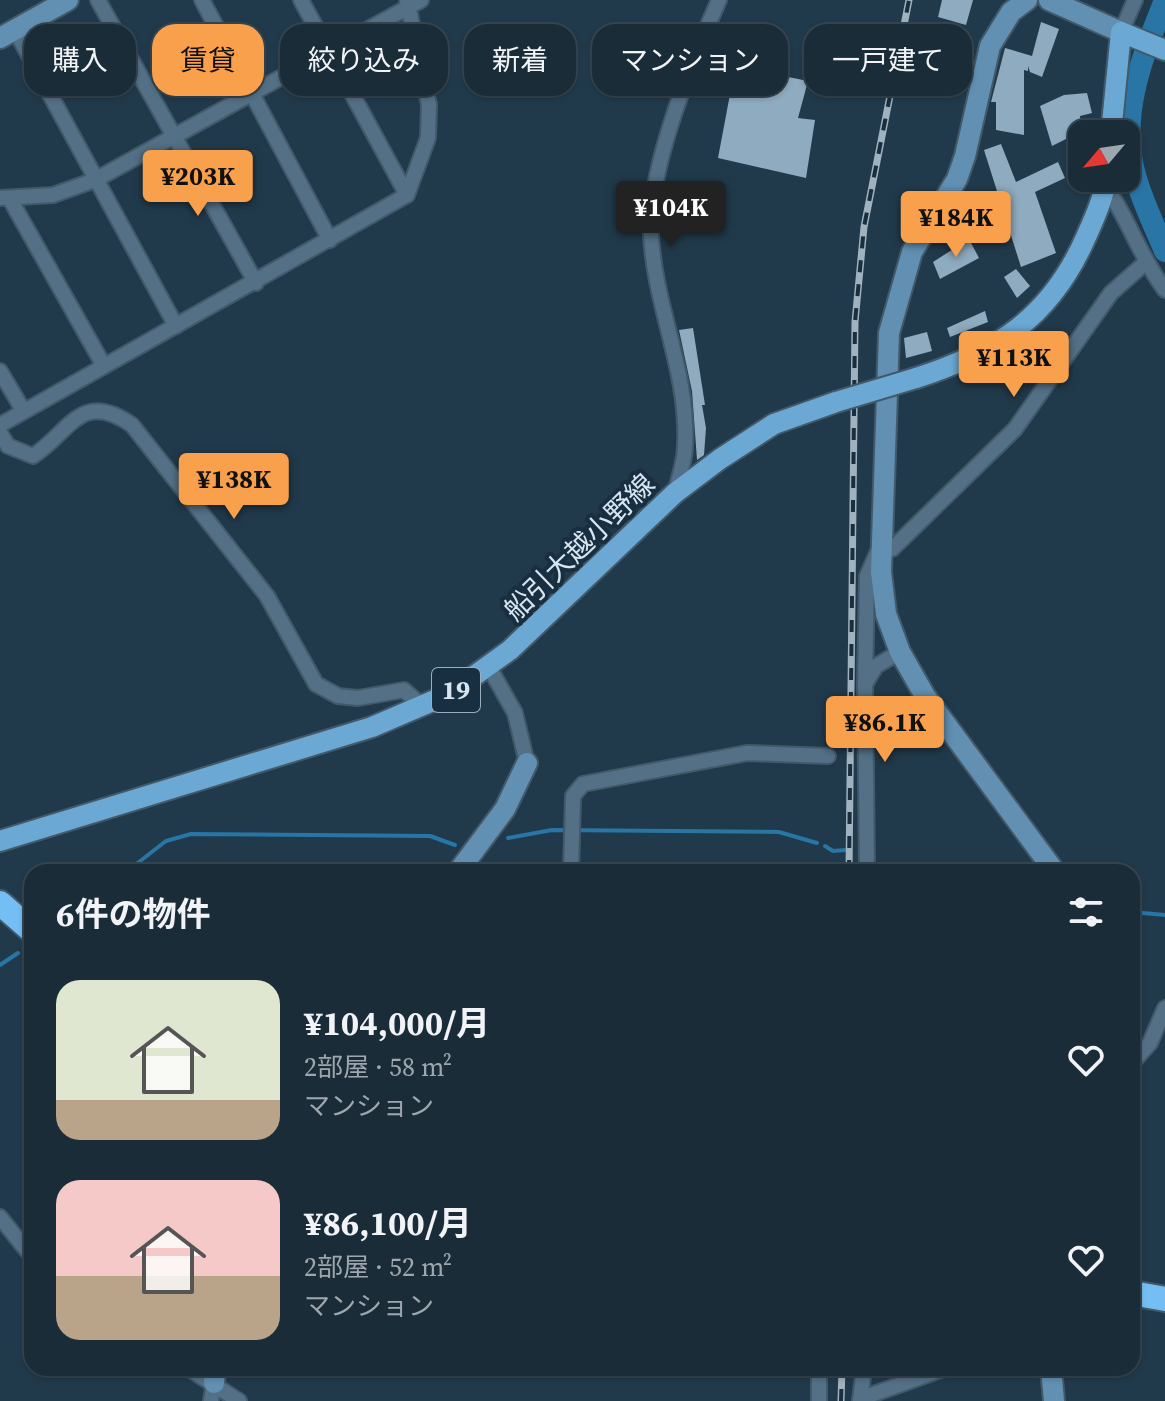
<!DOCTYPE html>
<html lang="ja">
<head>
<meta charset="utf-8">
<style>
	body { margin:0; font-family:"Source Serif 4","Noto Sans JP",serif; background:#223440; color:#f1f3f6; height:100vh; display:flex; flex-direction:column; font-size:30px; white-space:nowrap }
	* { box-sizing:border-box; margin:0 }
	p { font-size:26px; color:#9fa7ae }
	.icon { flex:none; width:44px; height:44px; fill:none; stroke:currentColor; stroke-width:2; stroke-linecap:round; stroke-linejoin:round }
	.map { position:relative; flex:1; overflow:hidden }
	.drawer { position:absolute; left:24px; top:864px; width:1116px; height:512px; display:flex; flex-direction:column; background:#192c38; border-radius:24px; box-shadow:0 2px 6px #0004,0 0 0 2px #374853 }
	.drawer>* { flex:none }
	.guide { position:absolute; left:24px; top:24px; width:1118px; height:72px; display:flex; gap:16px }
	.needle { width:52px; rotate:241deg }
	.tools { position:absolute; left:1068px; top:120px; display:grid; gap:16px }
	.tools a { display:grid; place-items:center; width:72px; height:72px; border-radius:16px; background:#192c38; box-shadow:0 2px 6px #0004,0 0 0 2px #374853; font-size:40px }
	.price { position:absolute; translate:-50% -68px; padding:0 18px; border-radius:8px; background:#f9a04c; color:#111; font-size:26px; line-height:52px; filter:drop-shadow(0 2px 4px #0008) }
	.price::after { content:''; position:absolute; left:50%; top:48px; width:24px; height:18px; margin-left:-12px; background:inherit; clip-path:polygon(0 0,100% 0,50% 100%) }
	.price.current { background:#222; color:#fff }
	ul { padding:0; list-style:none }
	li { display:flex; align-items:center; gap:24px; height:200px; padding:0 32px }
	li span { display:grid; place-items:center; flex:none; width:224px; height:160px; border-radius:24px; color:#555 }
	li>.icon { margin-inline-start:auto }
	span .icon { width:96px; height:96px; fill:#fffc; stroke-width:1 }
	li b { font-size:34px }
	h2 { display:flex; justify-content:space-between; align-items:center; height:96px; padding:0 32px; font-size:34px }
	.pill { padding:0 28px; border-radius:24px; background:#192c38; box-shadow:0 2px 6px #0004,0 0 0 2px #374853; font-size:28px; line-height:72px }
	.pill.current { background:#f9a04c; color:#111 }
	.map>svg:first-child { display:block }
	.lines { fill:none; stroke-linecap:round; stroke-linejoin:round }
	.stream { stroke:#2875a6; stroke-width:4 }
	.river { stroke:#2875a6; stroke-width:22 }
	.building { fill:#8fabc0 }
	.street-casing { stroke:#425969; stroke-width:18 }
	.secondary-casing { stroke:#425969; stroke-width:24 }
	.primary-casing { stroke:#425969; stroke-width:24 }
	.highway-casing { stroke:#425969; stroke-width:28 }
	.street { stroke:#537086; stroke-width:14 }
	.secondary { stroke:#6190b2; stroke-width:20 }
	.primary { stroke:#6ba8d4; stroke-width:20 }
	.highway { stroke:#74bef3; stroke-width:24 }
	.rail-casing { stroke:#a1b2bf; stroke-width:7 }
	.rail { stroke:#172f40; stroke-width:4; stroke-dasharray:12; stroke-linecap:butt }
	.primary-bridge-casing { stroke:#425969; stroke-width:24; stroke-linecap:butt }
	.primary-bridge { stroke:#6ba8d4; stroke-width:20 }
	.labels { text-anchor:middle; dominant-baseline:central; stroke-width:8; stroke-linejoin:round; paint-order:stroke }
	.shield { fill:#172f40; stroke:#9daebb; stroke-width:2 }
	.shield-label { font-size:26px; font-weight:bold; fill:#d7e5f0 }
	.street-label { font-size:28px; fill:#d7e5f0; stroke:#172f40 }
</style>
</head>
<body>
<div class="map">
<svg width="1165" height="1401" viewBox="0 0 1165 1401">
	<rect width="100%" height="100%" fill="#213a4b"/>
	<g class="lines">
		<g class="stream">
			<path d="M508 838 552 830 779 832 817 843"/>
			<path d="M825 846 833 851 845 850"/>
			<path d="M875 865 884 872"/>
			<path d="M126 872 166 841 191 834 430 836 455 845"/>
			<path d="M1132 912 1165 915"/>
			<path d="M0 965 18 953"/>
		</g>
		<path class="river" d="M1165 0C1143 56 1118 114 1135 175 1142 201 1155 227 1165 251"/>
	</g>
	<g class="building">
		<path d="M942 0H973L966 25 938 17Z"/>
		<path d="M1041 22 1059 29 1042 77 1030 72 1028 66V71L1024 70V135L996 130V102H991L1005 48 1032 56Z"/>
		<path d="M740 41 784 60 783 76 808 81 798 118 815 120 806 178 718 158Z"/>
		<path d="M1087 93 1092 113 1080 116 1082 136 1066 139 1052 146 1040 106 1064 95Z"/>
		<path d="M1001 144 1016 182 1058 162 1065 178 1035 192 1056 253 1021 267 984 150Z"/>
		<path d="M969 239 979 258 940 279 933 262Z"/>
		<path d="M1016 269 1030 286 1017 298 1004 277Z"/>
		<path d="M985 311 988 322 950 337 947 328Z"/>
		<path d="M693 328 705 405H702L706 428 704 455 697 460 692 391 679 330Z"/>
		<path d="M927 332 932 351 906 358 904 338Z"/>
	</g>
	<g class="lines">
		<defs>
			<g id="street">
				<path d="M98 0 256 283"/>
				<path d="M202 0 330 240"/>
				<path d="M301 0 407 195"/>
				<path d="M15 30 176 326"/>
				<path d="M1121 32 1135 0"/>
				<path d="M1105 185C1128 218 1140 257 1165 290"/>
				<path d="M0 198 53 195 95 180 421 0"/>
				<path d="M10 199 104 366"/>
				<path d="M0 371 23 410"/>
				<path d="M0 425 407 195 428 138 429 105 407 0"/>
				<path d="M0 433 8 446 33 456C70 432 81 389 132 425L267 596 316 684 338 696 358 698 404 690 423 707"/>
				<path d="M675 493C679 478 685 461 685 445 689 373 654 305 651 234 648 168 692 61 719 0"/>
				<path d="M882 552 892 549 1015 429 1111 293 1145 263"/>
				<path d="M489 667 515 713 527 763"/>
				<path d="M865 684 867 576 878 551"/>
				<path d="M571 872 573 796 583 784 747 753 828 756"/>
				<path d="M867 872 865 684 876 666 900 652"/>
				<path d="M1132 1063 1150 1043 1165 1008"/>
				<path d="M0 1217 32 1257"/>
				<path d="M188 1368 239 1401"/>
				<path d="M860 1399 946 1368"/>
				<path d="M211 1401 214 1383"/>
				<path d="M819 1401V1368"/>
				<path d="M860 1401 864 1368"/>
			</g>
			<g id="secondary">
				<path d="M1027 0 1011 12 990 46 965 156 957 179 912 252 889 333 881 572 886 614 900 652 925 696 1055 872"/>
				<path d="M1049 0 1121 32"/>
				<path d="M0 38 68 0"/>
				<path d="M458 872 505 809 527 763"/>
				<path d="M1051 1368 1054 1401"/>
				<path d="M214 1383 215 1368"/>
			</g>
			<g id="primary">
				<path d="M1111 134 1121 32 1165 50"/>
				<path d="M916 378C997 352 1051 317 1086 237 1094 219 1104 198 1106 178"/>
				<path d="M0 841 372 727 449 694 510 650 675 493 720 459 774 424 836 402"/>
			</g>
			<g id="highway">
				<path d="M0 903 32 931"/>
				<path d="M1132 1293 1165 1299"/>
			</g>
		</defs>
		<use href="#street" class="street-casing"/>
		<use href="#secondary" class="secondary-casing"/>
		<use href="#primary" class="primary-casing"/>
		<use href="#highway" class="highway-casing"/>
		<use href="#street" class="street"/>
		<use href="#secondary" class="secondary"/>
		<use href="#primary" class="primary"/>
		<use href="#highway" class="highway"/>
		<defs>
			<g id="rail">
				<path d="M849 872 855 322 864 227 909 0"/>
				<path d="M841 1401 842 1368"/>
			</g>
		</defs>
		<use href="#rail" class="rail-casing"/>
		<use href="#rail" class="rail"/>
		<defs>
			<path id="primary-bridge" d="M836 402 916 378"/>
		</defs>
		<use href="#primary-bridge" class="primary-bridge-casing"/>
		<use href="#primary-bridge" class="primary-bridge"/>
	</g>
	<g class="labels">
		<rect class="shield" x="432" y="668" width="48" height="44" rx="6"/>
		<g class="shield-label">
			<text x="456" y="690">19</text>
		</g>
		<g class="street-label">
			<text transform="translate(579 547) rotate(-44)">船引大越小野線</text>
		</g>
	</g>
</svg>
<div class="tools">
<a><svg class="needle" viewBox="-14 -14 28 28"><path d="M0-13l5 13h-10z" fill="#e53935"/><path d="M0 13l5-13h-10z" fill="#9fa7ae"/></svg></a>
</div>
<b class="price" style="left:198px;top:218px">¥203K</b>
<b class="price current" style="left:671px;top:249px">¥104K</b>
<b class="price" style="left:956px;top:259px">¥184K</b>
<b class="price" style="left:1014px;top:399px">¥113K</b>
<b class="price" style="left:234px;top:521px">¥138K</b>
<b class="price" style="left:885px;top:764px">¥86.1K</b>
<div class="guide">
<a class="pill">購入</a>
<a class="pill current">賃貸</a>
<a class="pill">絞り込み</a>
<a class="pill">新着</a>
<a class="pill">マンション</a>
<a class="pill">一戸建て</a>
</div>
<section class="drawer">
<h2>6件の物件<svg class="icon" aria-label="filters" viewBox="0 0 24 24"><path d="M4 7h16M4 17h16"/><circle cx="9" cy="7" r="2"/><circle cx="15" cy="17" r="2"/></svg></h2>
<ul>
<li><span style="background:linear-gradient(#dfe7d0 75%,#b9a48a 0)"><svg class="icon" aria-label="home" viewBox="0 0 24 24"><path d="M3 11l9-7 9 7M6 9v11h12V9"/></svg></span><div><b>¥104,000/月</b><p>2部屋 · 58 m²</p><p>マンション</p></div><svg class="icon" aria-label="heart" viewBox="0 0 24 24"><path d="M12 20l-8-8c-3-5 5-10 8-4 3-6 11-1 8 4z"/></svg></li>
<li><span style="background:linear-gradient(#f6c9c9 60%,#b9a48a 0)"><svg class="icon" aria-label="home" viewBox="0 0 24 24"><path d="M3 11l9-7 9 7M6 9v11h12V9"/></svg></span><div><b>¥86,100/月</b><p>2部屋 · 52 m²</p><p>マンション</p></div><svg class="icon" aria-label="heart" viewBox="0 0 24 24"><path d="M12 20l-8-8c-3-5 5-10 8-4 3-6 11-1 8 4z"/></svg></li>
</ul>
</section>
</div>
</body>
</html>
